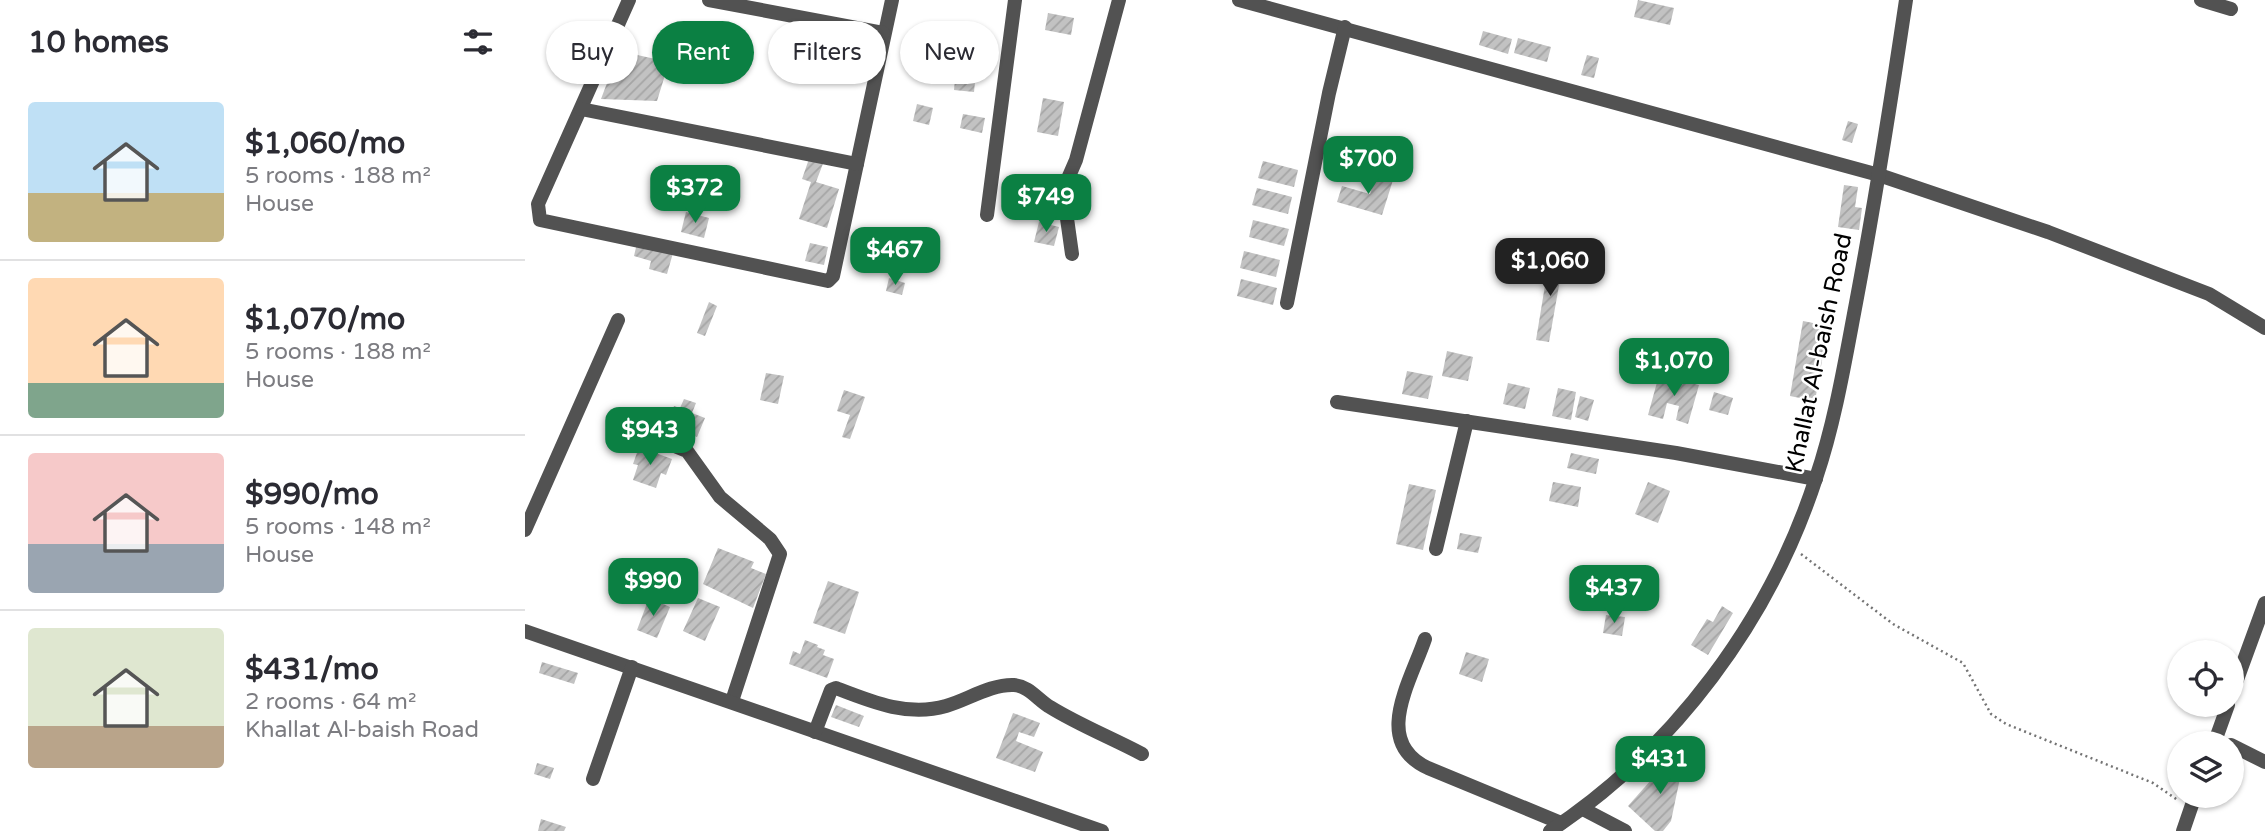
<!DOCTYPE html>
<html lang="en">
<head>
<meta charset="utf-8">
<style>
	body { margin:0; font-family:"Varela Round",sans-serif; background:#f2f2f3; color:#2b2b33; height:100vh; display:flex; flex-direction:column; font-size:26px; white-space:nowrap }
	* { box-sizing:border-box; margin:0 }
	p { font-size:23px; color:#7c7c81 }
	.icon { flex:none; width:38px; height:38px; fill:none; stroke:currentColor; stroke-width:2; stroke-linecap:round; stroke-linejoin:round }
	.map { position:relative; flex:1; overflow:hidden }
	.panel { display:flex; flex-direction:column; background:#fff; width:525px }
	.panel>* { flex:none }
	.guide { position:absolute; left:21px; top:21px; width:665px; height:63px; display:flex; gap:14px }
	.tools { position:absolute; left:1642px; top:640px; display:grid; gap:14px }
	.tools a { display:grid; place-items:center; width:77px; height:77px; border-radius:50%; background:#fff; box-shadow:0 2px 5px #0004; font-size:35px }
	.price { position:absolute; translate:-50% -60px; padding:0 16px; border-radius:14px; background:#0b8043; color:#fff; font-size:23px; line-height:46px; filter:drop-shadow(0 2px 4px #0008) }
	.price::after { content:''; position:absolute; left:50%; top:42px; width:21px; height:16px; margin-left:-10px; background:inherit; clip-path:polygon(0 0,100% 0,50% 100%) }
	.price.on { background:#222; color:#fff }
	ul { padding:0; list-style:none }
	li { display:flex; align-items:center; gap:21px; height:175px; padding:0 28px }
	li+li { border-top:2px solid #e1e1e2 }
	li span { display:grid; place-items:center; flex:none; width:196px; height:140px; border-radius:7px; color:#555 }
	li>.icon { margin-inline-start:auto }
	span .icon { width:84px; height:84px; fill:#fffc; stroke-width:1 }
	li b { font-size:30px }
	h2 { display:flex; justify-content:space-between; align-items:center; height:84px; padding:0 28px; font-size:30px }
	.tag { padding:0 24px; border-radius:32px; background:#fff; box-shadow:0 2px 5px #0004; font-size:24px; line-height:63px }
	.tag.on { background:#0b8043; color:#fff }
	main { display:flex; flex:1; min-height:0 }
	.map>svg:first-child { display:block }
	.building { fill:url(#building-hatch) }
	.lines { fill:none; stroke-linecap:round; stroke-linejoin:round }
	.path { stroke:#747474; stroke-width:2.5; stroke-dasharray:2 3.5; stroke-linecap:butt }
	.minor { stroke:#525252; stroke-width:14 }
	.tertiary { stroke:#525252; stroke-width:14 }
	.labels { text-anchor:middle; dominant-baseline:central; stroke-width:5; stroke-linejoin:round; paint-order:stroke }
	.street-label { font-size:24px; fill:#000; stroke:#fff }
</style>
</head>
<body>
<main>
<section class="panel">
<h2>10 homes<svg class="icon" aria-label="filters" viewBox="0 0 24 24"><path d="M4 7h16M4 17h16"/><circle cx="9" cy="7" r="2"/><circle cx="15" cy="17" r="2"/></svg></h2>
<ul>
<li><span style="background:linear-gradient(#bfe0f5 65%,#c2b280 0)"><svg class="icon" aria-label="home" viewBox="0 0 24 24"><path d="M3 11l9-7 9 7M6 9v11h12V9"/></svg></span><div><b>$1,060/mo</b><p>5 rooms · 188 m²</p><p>House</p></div></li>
<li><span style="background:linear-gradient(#ffd9b3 75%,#7fa58c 0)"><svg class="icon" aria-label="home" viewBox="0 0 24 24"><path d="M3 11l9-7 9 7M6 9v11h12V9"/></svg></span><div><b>$1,070/mo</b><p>5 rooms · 188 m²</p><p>House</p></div></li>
<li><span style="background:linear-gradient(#f6c9c9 65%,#9aa5b1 0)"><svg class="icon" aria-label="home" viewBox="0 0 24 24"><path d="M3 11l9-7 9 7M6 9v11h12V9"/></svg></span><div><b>$990/mo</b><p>5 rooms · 148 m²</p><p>House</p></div></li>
<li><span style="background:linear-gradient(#dfe7d0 70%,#b9a48a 0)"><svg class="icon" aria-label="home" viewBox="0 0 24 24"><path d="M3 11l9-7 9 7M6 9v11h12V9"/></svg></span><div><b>$431/mo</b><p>2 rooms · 64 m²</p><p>Khallat Al-baish Road</p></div></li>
</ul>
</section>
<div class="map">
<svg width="1740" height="831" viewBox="0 0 1740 831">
	<defs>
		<pattern id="building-hatch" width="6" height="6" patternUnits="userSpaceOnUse" patternTransform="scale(1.75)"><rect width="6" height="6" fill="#c2c2c2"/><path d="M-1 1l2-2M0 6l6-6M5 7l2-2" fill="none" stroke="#a5a5a5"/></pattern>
	</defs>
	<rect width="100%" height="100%" fill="#fff"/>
	<g class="building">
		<path d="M1113 0 1149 8 1145 25 1109 17Z"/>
		<path d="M523 13 549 18 546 35 520 30Z"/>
		<path d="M958 31 987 39 983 54 954 45Z"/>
		<path d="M185 35 196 38 189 67 178 64Z"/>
		<path d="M993 38 1026 47 1022 62 989 53Z"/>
		<path d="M94 51 144 62 132 101 76 99Z"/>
		<path d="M1062 55 1074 58 1069 78 1056 75Z"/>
		<path d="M432 59 452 61 449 92 429 90Z"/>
		<path d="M518 98 539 102 533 136 512 132Z"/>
		<path d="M392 104 408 108 404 125 388 121Z"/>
		<path d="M438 114 460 118 457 133 435 128Z"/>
		<path d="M1323 121 1333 124 1327 143 1317 140Z"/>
		<path d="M841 142 868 148 862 175 812 165 815 147 839 152Z"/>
		<path d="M285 156 299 161 291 182 314 189 302 228 274 219 286 182 277 179Z"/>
		<path d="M738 161 773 170 769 187 733 178Z"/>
		<path d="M851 175 868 180 857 215 812 202 817 186 845 194Z"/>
		<path d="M483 176 508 178 505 208 480 205Z"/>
		<path d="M1319 185 1333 187 1330 207 1337 208 1334 230 1313 227Z"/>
		<path d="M732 188 767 197 763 214 727 205Z"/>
		<path d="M161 212 184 218 179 238 156 232Z"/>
		<path d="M728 220 764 229 759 246 724 237Z"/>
		<path d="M514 222 534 227 529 246 509 242Z"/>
		<path d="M112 243 148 253 142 274 124 269 126 261 109 256Z"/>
		<path d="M285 243 303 247 299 265 280 261Z"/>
		<path d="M719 251 755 260 751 277 715 268Z"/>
		<path d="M1025 255 1039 257 1024 342 1011 340Z"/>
		<path d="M364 278 380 283 377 295 361 291Z"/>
		<path d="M716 279 752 288 748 305 712 296Z"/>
		<path d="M184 302 192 306 180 336 172 333Z"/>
		<path d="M1278 321 1303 326 1290 401 1265 396Z"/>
		<path d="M922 351 948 357 943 381 917 376Z"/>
		<path d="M882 371 908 376 903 399 877 394Z"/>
		<path d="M241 373 259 376 253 404 235 400Z"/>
		<path d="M1134 375 1174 385 1163 424 1151 420 1154 406 1142 403 1138 419 1123 415Z"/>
		<path d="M983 383 1005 388 1000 409 978 404Z"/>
		<path d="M1033 388 1051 392 1046 420 1027 416Z"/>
		<path d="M319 390 340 397 325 439 317 437 325 415 312 411Z"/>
		<path d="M1189 392 1208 398 1203 415 1184 410Z"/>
		<path d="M1055 396 1069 400 1063 421 1050 417Z"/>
		<path d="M159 399 171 403 167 413 180 418 172 437 142 425 149 406 155 408Z"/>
		<path d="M114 447 147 459 141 475 136 473 131 488 108 480 113 465 108 464Z"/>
		<path d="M1046 453 1074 459 1071 474 1042 468Z"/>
		<path d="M1028 482 1056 487 1053 507 1024 501Z"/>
		<path d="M1123 482 1145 491 1133 523 1110 514Z"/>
		<path d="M884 484 911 490 898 550 871 544Z"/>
		<path d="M935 533 957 537 953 553 932 549Z"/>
		<path d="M193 548 229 562 226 568 241 574 228 608 178 584Z"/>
		<path d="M303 581 334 592 320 634 288 623Z"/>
		<path d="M124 598 145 607 132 638 112 630Z"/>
		<path d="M173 598 195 607 180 641 158 631Z"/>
		<path d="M1197 606 1208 613 1183 655 1166 645 1182 619 1188 622Z"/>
		<path d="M1081 615 1100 617 1097 636 1078 633Z"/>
		<path d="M280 640 293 645 292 647 300 650 298 655 309 659 302 678 264 664 268 651 275 654Z"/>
		<path d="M941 652 964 659 957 682 934 674Z"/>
		<path d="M17 662 53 673 49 684 14 673Z"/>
		<path d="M311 705 339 716 334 727 306 717Z"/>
		<path d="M488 713 515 723 509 737 494 732 491 741 518 752 510 772 471 758Z"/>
		<path d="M1150 753 1158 764 1146 821 1138 831H1130L1103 806Z"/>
		<path d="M12 763 29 768 25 779 9 774Z"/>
		<path d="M16 819 41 827 39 831H13Z"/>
	</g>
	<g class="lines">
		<path class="path" d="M1276 554 1368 624 1438 663 1466 714 1481 724 1628 783 1654 801"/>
		<g class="minor">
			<path d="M104 0 13 204 15 220 303 281 308 276 367 0"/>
			<path d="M184 0 358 33"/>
			<path d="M714 0 1354 175 1523 232 1684 294 1740 328"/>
			<path d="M1676 0 1706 9"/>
			<path d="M56 109 332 164"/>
			<path d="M462 215 490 0"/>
			<path d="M547 254 538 190 551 160 594 0"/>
			<path d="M762 303 804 93 820 27"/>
			<path d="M812 402 1151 453 1291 479"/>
			<path d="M118 433 162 451 195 497 245 539 255 554 207 701"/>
			<path d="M0 530 93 320"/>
			<path d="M911 549 942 421"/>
			<path d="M0 631 577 831"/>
			<path d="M900 639C885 683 847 742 903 768L1036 823"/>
			<path d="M1706 696 1740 603"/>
			<path d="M290 732 306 690 311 688C347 702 383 717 421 706 442 700 466 684 489 685 504 686 513 700 525 707 554 725 587 738 617 754"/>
			<path d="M1689 744 1703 705"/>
			<path d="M1706 745 1740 762"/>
			<path d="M68 779 107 667"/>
			<path d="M1058 809 1100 831"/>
			<path d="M1658 831 1670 796"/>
		</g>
		<path class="tertiary" d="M1025 831C1149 749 1245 620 1291 478 1310 422 1320 361 1331 303 1350 202 1366 101 1381 0"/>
	</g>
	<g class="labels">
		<g class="street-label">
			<text transform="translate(1294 353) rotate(-78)">Khallat Al-baish Road</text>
		</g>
	</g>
</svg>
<div class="tools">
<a><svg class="icon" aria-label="locate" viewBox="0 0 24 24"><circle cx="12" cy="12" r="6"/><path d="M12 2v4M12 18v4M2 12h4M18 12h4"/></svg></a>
<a><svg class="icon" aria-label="layers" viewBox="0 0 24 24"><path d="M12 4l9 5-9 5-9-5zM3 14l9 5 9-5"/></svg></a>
</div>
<b class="price" style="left:843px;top:196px">$700</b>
<b class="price" style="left:170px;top:225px">$372</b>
<b class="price" style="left:521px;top:234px">$749</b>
<b class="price" style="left:370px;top:287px">$467</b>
<b class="price on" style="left:1025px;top:298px">$1,060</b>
<b class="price" style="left:1149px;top:398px">$1,070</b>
<b class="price" style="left:125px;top:467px">$943</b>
<b class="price" style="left:128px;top:618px">$990</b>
<b class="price" style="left:1089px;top:625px">$437</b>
<b class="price" style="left:1135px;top:796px">$431</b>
<div class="guide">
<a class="tag">Buy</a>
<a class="tag on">Rent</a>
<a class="tag">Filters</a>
<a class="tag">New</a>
</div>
</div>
</main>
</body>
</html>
